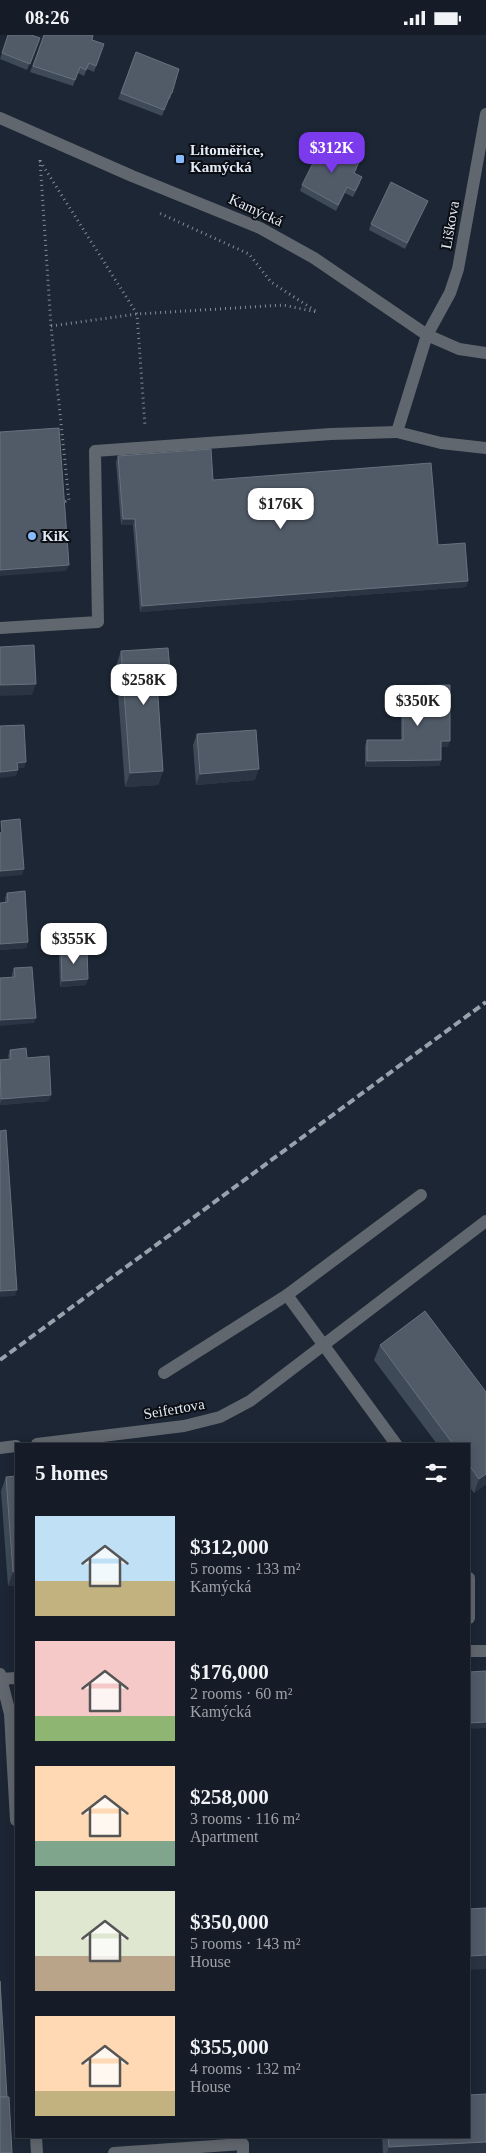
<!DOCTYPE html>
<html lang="en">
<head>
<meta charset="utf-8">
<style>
	body { margin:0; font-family:Georgia,serif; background:#222933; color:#f1f3f6; height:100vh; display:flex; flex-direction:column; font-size:19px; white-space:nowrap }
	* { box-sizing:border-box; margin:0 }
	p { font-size:16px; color:#9da1a7 }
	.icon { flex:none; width:28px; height:28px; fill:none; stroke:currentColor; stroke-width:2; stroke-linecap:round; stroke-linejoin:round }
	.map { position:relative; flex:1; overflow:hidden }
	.details { position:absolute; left:15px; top:1408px; width:455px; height:695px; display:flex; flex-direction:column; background:#151c27; border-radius:0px; box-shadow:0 2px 12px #0003,0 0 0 1px #343a44 }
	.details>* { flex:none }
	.price { position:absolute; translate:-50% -42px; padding:0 11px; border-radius:10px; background:#fff; color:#222; font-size:16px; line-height:32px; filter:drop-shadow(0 1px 2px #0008) }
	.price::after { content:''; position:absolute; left:50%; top:30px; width:15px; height:11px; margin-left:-8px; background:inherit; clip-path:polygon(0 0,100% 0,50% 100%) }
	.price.active { background:#7c3aed; color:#fff }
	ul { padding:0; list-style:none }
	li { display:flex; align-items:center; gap:15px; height:125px; padding:0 20px }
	li span { display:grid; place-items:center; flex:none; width:140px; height:100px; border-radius:0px; color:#555 }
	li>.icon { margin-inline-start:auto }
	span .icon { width:60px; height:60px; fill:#fffc; stroke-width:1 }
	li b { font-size:21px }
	h2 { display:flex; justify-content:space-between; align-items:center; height:60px; padding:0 20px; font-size:21px }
	.status { display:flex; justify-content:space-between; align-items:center; height:35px; padding:0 25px; background:#151c27; direction:ltr }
	.status svg { height:14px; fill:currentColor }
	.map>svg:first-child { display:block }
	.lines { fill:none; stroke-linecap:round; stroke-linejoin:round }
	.path { stroke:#848c98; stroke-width:3; stroke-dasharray:1 4; stroke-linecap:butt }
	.minor { stroke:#61676e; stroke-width:12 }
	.rail { stroke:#99a1ac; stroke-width:4; stroke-dasharray:8 4; stroke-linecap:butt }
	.wall { fill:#3f4a58 }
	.shaded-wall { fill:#2a3442 }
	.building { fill:#515b68; stroke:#68727e }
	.poi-dot { fill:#88bafc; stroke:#0b0f15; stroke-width:2 }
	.labels { text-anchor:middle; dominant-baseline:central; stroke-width:4; stroke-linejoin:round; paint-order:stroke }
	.poi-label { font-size:15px; font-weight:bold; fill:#e3eaf3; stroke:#0b0f15; text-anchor:start }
	.street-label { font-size:15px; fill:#e3eaf3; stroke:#0b0f15 }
</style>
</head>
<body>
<div class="status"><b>08:26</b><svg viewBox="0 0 49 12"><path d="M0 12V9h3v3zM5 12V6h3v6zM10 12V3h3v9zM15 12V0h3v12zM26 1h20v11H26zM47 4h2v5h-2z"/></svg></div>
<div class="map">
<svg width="486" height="2118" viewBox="0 0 486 2118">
	<rect width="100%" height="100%" fill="#1c2634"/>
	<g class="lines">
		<g class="path">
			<path d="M40 125 51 291 69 466 62 467"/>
			<path d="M40 126 137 279 145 391"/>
			<path d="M51 291 137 279 283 270 317 277 271 247 249 219 159 178"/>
		</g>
		<g class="minor">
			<path d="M486 79 458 234 450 258 427 300 397 397 441 408 486 413"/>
			<path d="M0 83 132 141 260 193 314 223 427 300 459 314 486 318"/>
			<path d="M0 593 98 587 95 416 331 399 397 397"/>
			<path d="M164 1338 287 1260"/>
			<path d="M37 1409 184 1391 220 1382 250 1366 486 1186"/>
			<path d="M396 1409 287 1260 421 1160"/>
			<path d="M0 1413 16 1411"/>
			<path d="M469 1543V1583"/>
			<path d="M469 1616H486"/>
			<path d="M0 1639 10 1679 16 1785"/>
			<path d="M0 1644 16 1643"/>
			<path d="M36 2101 37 2118"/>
			<path d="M114 2118 243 2109V2118"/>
		</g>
		<path class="rail" d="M0 1325 486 967"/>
	</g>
	<g class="wall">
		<path d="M8 0 40 3 27 35 0 24Z"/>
		<path d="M44 0 92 5 104 9 94 37 87 34 84 41 78 38 73 51 30 37Z"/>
		<path d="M136 17 172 58 170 64H168L162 81 118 64Z"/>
		<path d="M357 133 354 139 360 148 353 162 345 158 336 176 300 156 302 150Z"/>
		<path d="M428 166 405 214 369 195 371 189Z"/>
		<path d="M118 421 213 445 438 510 468 546 466 552 140 577 133 490H121L116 427Z"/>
		<path d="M121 616 171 646 166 661H158L163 736 158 750 125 752 116 631Z"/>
		<path d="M403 651 448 712H441V725L439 731 365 732V711L367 705H401V657Z"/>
		<path d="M197 699 255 745 196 750 193 710Z"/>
		<path d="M7 858 28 907 26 913 0 915V868L5 867V863Z"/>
		<path d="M61 915 86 950 60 952 59 921Z"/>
		<path d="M14 933 34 988 12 942V939Z"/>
		<path d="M10 1015 27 1023 49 1066 0 1070V1025L9 1024 8 1021Z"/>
		<path d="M380 1310 486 1357V1449L474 1458 469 1451V1409H437L374 1325Z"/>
		<path d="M16 1441V1550L8 1551 1 1456 6 1442Z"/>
		<path d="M382 2101H469L486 2118H383Z"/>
	</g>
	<g class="shaded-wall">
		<path d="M123 484H135L133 490H121Z"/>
		<path d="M69 530 66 536 0 541V535Z"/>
		<path d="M468 546 466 552 140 577 142 571Z"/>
		<path d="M171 646 166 661 152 662 157 647Z"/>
		<path d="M36 649 32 660 0 661V650Z"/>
		<path d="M441 706H450L448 712H439Z"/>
		<path d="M441 725 439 731 365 732 367 726Z"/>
		<path d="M26 727 24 733H15L17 728Z"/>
		<path d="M259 734 255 745 196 750 200 739Z"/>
		<path d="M18 735 16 741 0 743V737Z"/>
		<path d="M163 736 158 750 125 752 130 738Z"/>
		<path d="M24 834 22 840 0 842V836Z"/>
		<path d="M28 907 26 913 0 915V909Z"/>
		<path d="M88 944 86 950 60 952 62 946Z"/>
		<path d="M36 983 34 988 0 991V985Z"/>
		<path d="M51 1060 49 1066 0 1070 1 1064Z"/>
		<path d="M17 1255 15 1261 0 1262V1256Z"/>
		<path d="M486 1439V1449L474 1458 479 1444Z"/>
		<path d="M16 1536V1550L8 1551 13 1537Z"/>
		<path d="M486 1687V1693L469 1694V1688Z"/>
		<path d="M486 1920V1934L469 1935V1921Z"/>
		<path d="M486 2107V2118H387L389 2112Z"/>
	</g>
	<g class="building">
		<path d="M8 0H31L40 3 30 29 2 18Z"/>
		<path d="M44 0H93L92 5 104 9 96 31 89 28 86 35 80 32 75 45 33 31Z"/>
		<path d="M136 17 179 34 172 58H171L164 75 121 58Z"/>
		<path d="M324 106 359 127 354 138 362 142 355 156 347 152 338 170 302 150Z"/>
		<path d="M391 147 428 166 407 208 371 189Z"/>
		<path d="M59 393 69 530 0 535V397Z"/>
		<path d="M211 414 213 445 431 428 438 510 465 508 468 546 142 571 135 484H123L118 421Z"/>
		<path d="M34 610 36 649 0 650V612Z"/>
		<path d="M168 613 171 646 157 647 163 736 130 738 121 616Z"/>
		<path d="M450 650V706H441V725L367 726V705H403V651Z"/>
		<path d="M24 690 26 727 17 728 18 735 0 737V691Z"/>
		<path d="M256 695 259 734 200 739 197 699Z"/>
		<path d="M20 784 24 834 0 836V798L2 797 1 786Z"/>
		<path d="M25 856 28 907 0 909V868L8 867 7 858Z"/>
		<path d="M87 914 88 944 62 946 61 915Z"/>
		<path d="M32 932 36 983 0 985V943L15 942 14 933Z"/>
		<path d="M26 1013 27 1023 49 1021 51 1060 1 1064 0 1025 11 1024 10 1015Z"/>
		<path d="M6 1095 17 1255 0 1256V1096Z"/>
		<path d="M425 1276 486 1357V1439L479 1444 469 1430V1409H453L380 1310Z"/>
		<path d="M386 1408V1409H366Z"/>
		<path d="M16 1441V1536L13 1537 6 1442Z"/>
		<path d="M486 1636V1687L469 1688V1637Z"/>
		<path d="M486 1873V1920L469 1921V1874Z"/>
		<path d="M0 1946 7 2062H0Z"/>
		<path d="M486 2059V2107L389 2112 388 2101H469V2060Z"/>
		<path d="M0 2062H9L12 2118H0Z"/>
	</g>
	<g class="poi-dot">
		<rect x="175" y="119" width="10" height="10" rx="2.5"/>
		<circle cx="32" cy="501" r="5"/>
	</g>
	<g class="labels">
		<g class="poi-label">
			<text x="190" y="115">Litoměřice,<tspan x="190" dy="17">Kamýcká</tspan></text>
			<text x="42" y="501">KiK</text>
		</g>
		<g class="street-label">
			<text transform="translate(256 175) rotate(25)">Kamýcká</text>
			<text transform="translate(450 190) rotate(-80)">Liškova</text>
			<text transform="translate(174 1374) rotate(-10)">Seifertova</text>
		</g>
	</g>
</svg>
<b class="price active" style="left:332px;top:139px">$312K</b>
<b class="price" style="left:281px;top:495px">$176K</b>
<b class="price" style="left:144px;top:671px">$258K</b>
<b class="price" style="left:418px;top:692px">$350K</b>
<b class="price" style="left:74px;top:930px">$355K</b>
<section class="details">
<h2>5 homes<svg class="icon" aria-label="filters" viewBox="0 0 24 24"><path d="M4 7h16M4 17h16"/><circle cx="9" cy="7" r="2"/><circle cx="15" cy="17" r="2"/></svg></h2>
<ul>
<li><span style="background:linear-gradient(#bfe0f5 65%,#c2b280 0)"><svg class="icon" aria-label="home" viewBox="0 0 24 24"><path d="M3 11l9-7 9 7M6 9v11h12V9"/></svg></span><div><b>$312,000</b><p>5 rooms · 133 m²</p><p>Kamýcká</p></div></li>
<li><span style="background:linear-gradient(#f6c9c9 75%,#8fb573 0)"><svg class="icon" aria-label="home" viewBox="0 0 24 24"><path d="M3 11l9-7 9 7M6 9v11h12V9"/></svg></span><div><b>$176,000</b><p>2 rooms · 60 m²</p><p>Kamýcká</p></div></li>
<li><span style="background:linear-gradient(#ffd9b3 75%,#7fa58c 0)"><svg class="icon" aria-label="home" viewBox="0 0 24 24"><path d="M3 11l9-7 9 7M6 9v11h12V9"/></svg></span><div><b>$258,000</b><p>3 rooms · 116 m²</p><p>Apartment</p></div></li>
<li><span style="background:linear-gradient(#dfe7d0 65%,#b9a48a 0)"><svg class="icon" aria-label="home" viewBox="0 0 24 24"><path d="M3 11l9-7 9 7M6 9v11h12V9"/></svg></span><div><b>$350,000</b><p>5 rooms · 143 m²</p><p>House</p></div></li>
<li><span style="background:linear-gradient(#ffd9b3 75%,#c2b280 0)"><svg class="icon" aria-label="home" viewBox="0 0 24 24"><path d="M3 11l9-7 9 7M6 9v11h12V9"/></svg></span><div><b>$355,000</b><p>4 rooms · 132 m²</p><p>House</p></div></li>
</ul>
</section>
</div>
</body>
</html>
